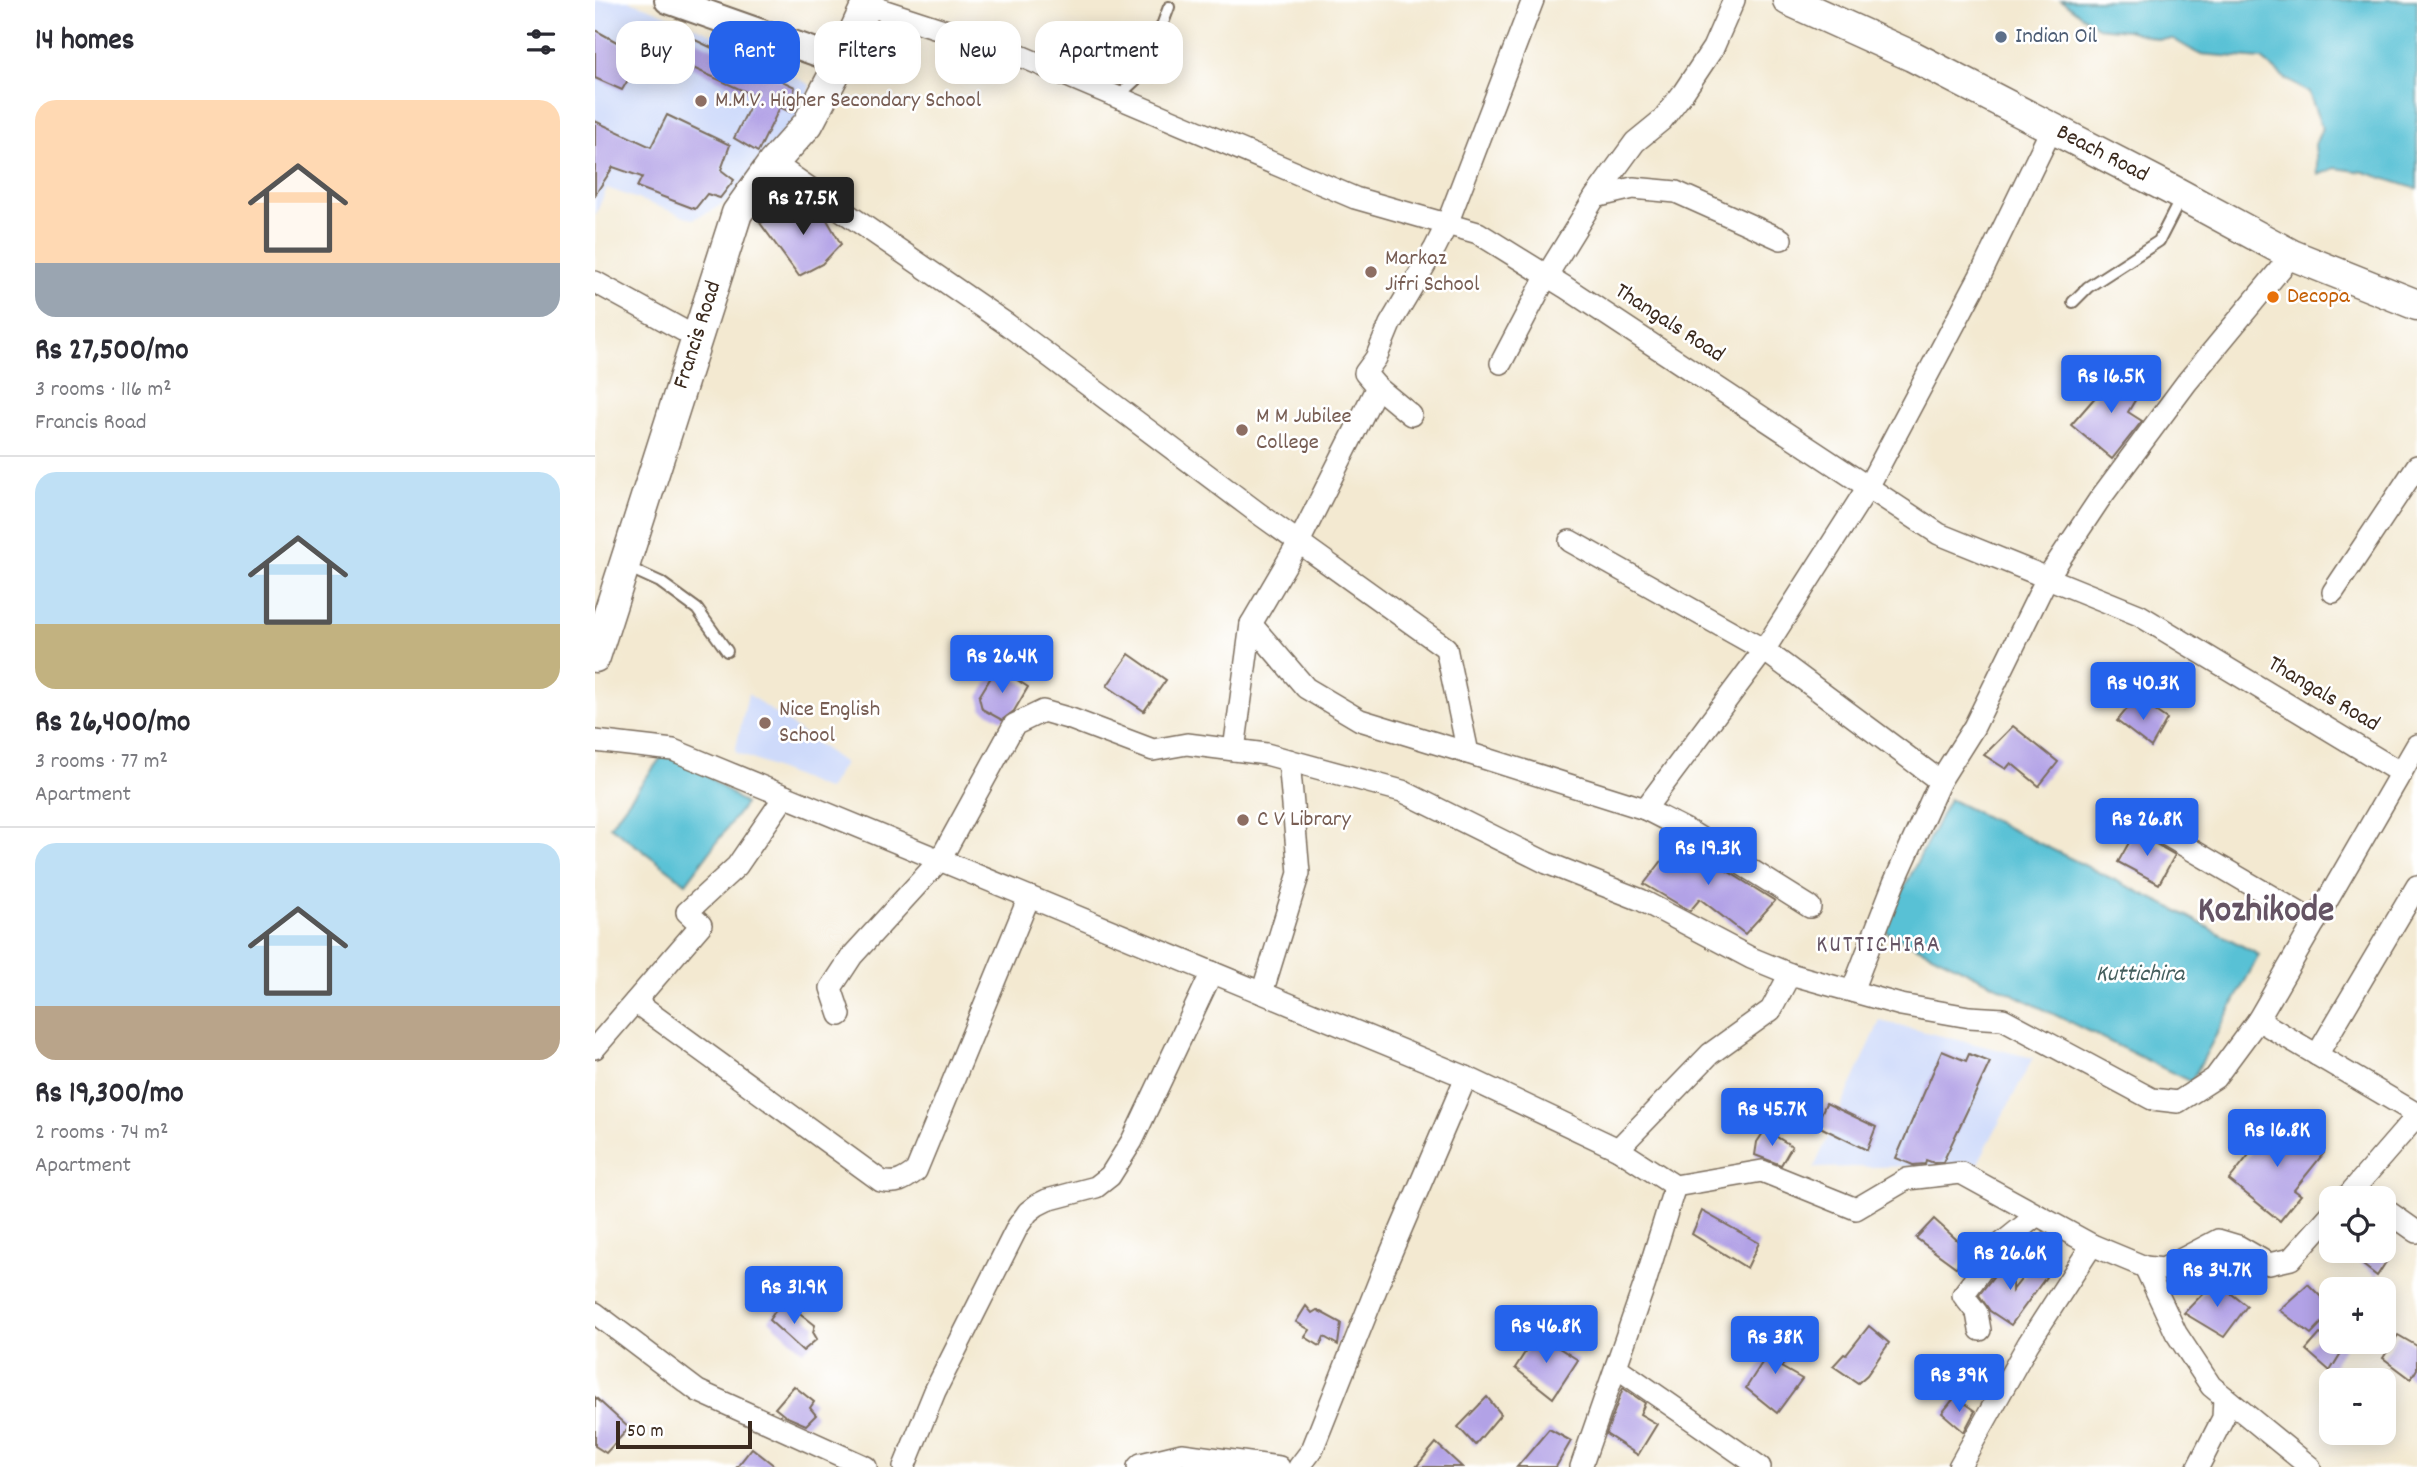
<!DOCTYPE html>
<html lang="en">
<head>
<meta charset="utf-8">
<style>
	body { margin:0; font-family:Dekko,sans-serif; background:#f7f7f7; color:#2b2b33; height:100vh; display:flex; flex-direction:column; font-size:26px; white-space:nowrap }
	* { box-sizing:border-box; margin:0 }
	p { font-size:23px; color:#7c7c81 }
	.icon { flex:none; width:38px; height:38px; fill:none; stroke:currentColor; stroke-width:2; stroke-linecap:round; stroke-linejoin:round }
	.map { position:relative; flex:1; overflow:hidden }
	.drawer { display:flex; flex-direction:column; background:#fff; width:595px }
	.drawer>* { flex:none }
	.top-card { position:absolute; left:21px; top:21px; width:665px; height:63px; display:flex; gap:14px }
	.tools { position:absolute; left:1724px; top:1186px; display:grid; gap:14px }
	.tools a { display:grid; place-items:center; width:77px; height:77px; border-radius:14px; background:#fff; box-shadow:0 4px 18px #0003; font-size:35px }
	.scale { position:absolute; left:21px; bottom:18px; width:136px; box-sizing:border-box; padding-left:7px; border:4px solid #3b2a1e; border-top:0; font-size:19px; line-height:24px; white-space:nowrap; color:#3b2a1e; -webkit-text-stroke:5px #fff; paint-order:stroke }
	.price { position:absolute; translate:-50% -60px; padding:0 16px; border-radius:7px; background:#2563eb; color:#fff; font-size:23px; line-height:46px; filter:drop-shadow(0 2px 4px #0008) }
	.price::after { content:''; position:absolute; left:50%; top:42px; width:21px; height:16px; margin-left:-10px; background:inherit; clip-path:polygon(0 0,100% 0,50% 100%) }
	.price.current { background:#222; color:#fff }
	ul { padding:0; list-style:none }
	li { display:grid; align-content:center; gap:14px; height:371px; padding:0 35px }
	li+li { border-top:2px solid #e1e1e2 }
	li span { display:grid; place-items:center; height:217px; border-radius:21px; color:#555 }
	li>.icon { margin-inline-start:auto }
	span .icon { width:126px; height:126px; fill:#fffc; stroke-width:1 }
	li b { font-size:30px }
	h2 { display:flex; justify-content:space-between; align-items:center; height:84px; padding:0 35px; font-size:30px }
	.chip { padding:0 24px; border-radius:21px; background:#fff; box-shadow:0 4px 18px #0003; font-size:24px; line-height:63px }
	.chip.current { background:#2563eb; color:#fff }
	main { display:flex; flex:1; min-height:0 }
	.map>svg:first-child { display:block }
	.built { fill:#cedafa }
	.water { fill:#58c1d5; stroke:#4a767a; stroke-width:2 }
	.building { fill:#b2a2e6 }
	.lines { fill:none; stroke-linecap:round; stroke-linejoin:round }
	.service-casing { stroke:#7b6d5d; stroke-width:14 }
	.minor-casing { stroke:#7b6d5d; stroke-width:24 }
	.tertiary-casing { stroke:#7b6d5d; stroke-width:30 }
	.secondary-casing { stroke:#7b6d5d; stroke-width:33 }
	.service { stroke:#fff; stroke-width:10 }
	.minor { stroke:#fff; stroke-width:21 }
	.tertiary { stroke:#fff; stroke-width:26 }
	.secondary { stroke:#fff; stroke-width:30 }
	.service-dot { fill:#5c6f8a; stroke:#fff; stroke-width:2.5 }
	.education-dot { fill:#8d6e63; stroke:#fff; stroke-width:2.5 }
	.food-dot { fill:#e8710a; stroke:#fff; stroke-width:2.5 }
	.labels { text-anchor:middle; dominant-baseline:central; stroke-width:5; stroke-linejoin:round; paint-order:stroke }
	.service-label { font-size:23px; fill:#4e5e75; stroke:#fff; text-anchor:start }
	.education-label { font-size:23px; fill:#785e54; stroke:#fff; text-anchor:start }
	.street-label { font-size:23px; fill:#3b2a1e; stroke:#fff }
	.food-label { font-size:23px; fill:#c56008; stroke:#fff; text-anchor:start }
	.neighbourhood-label { font-size:24px; letter-spacing:2px; fill:#655464; stroke:#fff }
	.water-label { font-size:24px; font-style:italic; fill:#455f5e; stroke:#fff }
	.town-label { font-size:37px; font-weight:bold; fill:#655464; stroke:#fff }
</style>
</head>
<body>
<main>
<section class="drawer">
<h2>14 homes<svg class="icon" aria-label="filters" viewBox="0 0 24 24"><path d="M4 7h16M4 17h16"/><circle cx="9" cy="7" r="2"/><circle cx="15" cy="17" r="2"/></svg></h2>
<ul>
<li><span style="background:linear-gradient(#ffd9b3 75%,#9aa5b1 0)"><svg class="icon" aria-label="home" viewBox="0 0 24 24"><path d="M3 11l9-7 9 7M6 9v11h12V9"/></svg></span><div><b>Rs 27,500/mo</b><p>3 rooms · 116 m²</p><p>Francis Road</p></div></li>
<li><span style="background:linear-gradient(#bfe0f5 70%,#c2b280 0)"><svg class="icon" aria-label="home" viewBox="0 0 24 24"><path d="M3 11l9-7 9 7M6 9v11h12V9"/></svg></span><div><b>Rs 26,400/mo</b><p>3 rooms · 77 m²</p><p>Apartment</p></div></li>
<li><span style="background:linear-gradient(#bfe0f5 75%,#b9a48a 0)"><svg class="icon" aria-label="home" viewBox="0 0 24 24"><path d="M3 11l9-7 9 7M6 9v11h12V9"/></svg></span><div><b>Rs 19,300/mo</b><p>2 rooms · 74 m²</p><p>Apartment</p></div></li>
</ul>
</section>
<div class="map">
<svg width="1822" height="1467" viewBox="0 0 1822 1467">
	<rect width="100%" height="100%" fill="#fff"/>
	<filter id="ink" filterUnits="userSpaceOnUse"><feTurbulence type="fractalNoise" baseFrequency=".0143" numOctaves="2"/><feDisplacementMap in="SourceGraphic" scale="14" xChannelSelector="R" yChannelSelector="G"/><feConvolveMatrix kernelMatrix="1 2 1 2 8 2 1 2 1" color-interpolation-filters="sRGB"/></filter>
	<filter id="wash" filterUnits="userSpaceOnUse"><feTurbulence type="fractalNoise" baseFrequency=".00686" numOctaves="4" result="noise"/><feDisplacementMap in="SourceGraphic" scale="28" xChannelSelector="R" yChannelSelector="G"/><feGaussianBlur stdDeviation="1.57" result="paint"/><feColorMatrix in="noise" values="0 0 0 0 0 0 0 0 0 0 0 0 0 0 0 0 0 1.4 0 .05"/><feComposite in="paint" operator="in"/></filter>
	<g filter="url(#wash)">
		<rect width="100%" height="100%" fill="#f3e9d1"/>
		<g class="built">
			<path d="M0 0H33L65 12 143 45 215 85 207 117 141 195 116 211 98 219 12 188 0 216Z"/>
			<path d="M153 694 249 763 233 790 140 752Z"/>
			<path d="M1285 1021 1438 1058 1382 1165 1219 1168Z"/>
		</g>
		<g class="water">
			<path d="M1466 0H1822V189L1769 172 1740 168 1723 175 1720 145 1727 128 1714 93 1691 79 1667 59 1604 54 1578 39H1563L1532 30 1502 27Z"/>
			<path d="M74 747 150 804 91 883 15 826Z"/>
			<path d="M1354 799 1579 909 1664 955 1596 1082 1288 930Z"/>
		</g>
		<g id="blocks">
			<g class="building">
				<path d="M0 30 47 56 27 90 0 78Z"/>
				<path d="M81 31 200 87 195 112 185 107 163 152 139 138 160 96 67 54Z"/>
				<path d="M72 115 135 145 126 170 139 180 125 198 112 194 100 209 42 187 47 177 18 167 0 195V121L56 147Z"/>
				<path d="M209 200 228 213 246 244 227 264 204 276 165 223 190 214Z"/>
				<path d="M1523 371 1548 387 1533 412 1547 421 1517 459 1476 425Z"/>
				<path d="M534 654 571 680 549 711 512 686Z"/>
				<path d="M401 669 410 672 433 687 419 711 407 720 387 709 384 697Z"/>
				<path d="M1541 698 1572 719 1556 747 1522 721Z"/>
				<path d="M1418 726 1463 762 1444 786 1416 763 1411 769 1389 755Z"/>
				<path d="M1540 832 1580 855 1564 884 1523 862Z"/>
				<path d="M1083 840 1180 901 1150 934 1105 899 1095 911 1049 884Z"/>
				<path d="M1347 1051 1371 1061 1374 1054 1395 1062 1348 1162 1339 1163 1331 1160 1330 1164 1318 1165 1301 1158Z"/>
				<path d="M1231 1103 1281 1127 1272 1150 1221 1125Z"/>
				<path d="M1684 1117 1729 1153 1699 1190 1706 1195 1685 1221 1634 1180Z"/>
				<path d="M1170 1130 1197 1146 1186 1165 1160 1155 1162 1142Z"/>
				<path d="M1107 1211 1164 1243 1152 1268 1097 1234Z"/>
				<path d="M1339 1219 1374 1251 1362 1268 1321 1238Z"/>
				<path d="M1418 1251 1417 1291 1436 1267 1451 1277 1416 1325 1395 1311 1384 1295Z"/>
				<path d="M1750 1251H1798L1782 1276Z"/>
				<path d="M1620 1281 1652 1306 1629 1337 1589 1313Z"/>
				<path d="M1713 1284 1736 1307V1313L1716 1334 1684 1310Z"/>
				<path d="M188 1300 220 1325 218 1332 222 1339 208 1351 174 1320Z"/>
				<path d="M711 1306 717 1313 722 1310 746 1323 743 1345 729 1337 725 1346 710 1337 715 1330 701 1322Z"/>
				<path d="M1274 1326 1294 1343 1272 1375 1263 1383 1238 1366 1249 1354 1251 1355Z"/>
				<path d="M942 1334 983 1360 958 1398 920 1368Z"/>
				<path d="M1725 1334 1749 1348 1735 1371 1711 1350Z"/>
				<path d="M1180 1335 1201 1350 1186 1367 1207 1379 1182 1413 1151 1388 1174 1352 1171 1349Z"/>
				<path d="M1803 1335 1822 1346V1369L1816 1379 1788 1358Z"/>
				<path d="M199 1386 219 1402 215 1408 221 1415 211 1425 190 1416 180 1408Z"/>
				<path d="M1028 1388 1050 1403 1045 1414 1062 1424 1043 1455 1011 1434Z"/>
				<path d="M0 1397 34 1428 11 1453 0 1446Z"/>
				<path d="M892 1397 906 1414 880 1445 863 1427Z"/>
				<path d="M1360 1397 1380 1411 1369 1432 1347 1413Z"/>
				<path d="M954 1429 976 1441 961 1467H922Z"/>
				<path d="M841 1443 867 1467H821Z"/>
				<path d="M157 1448 181 1467H142Z"/>
			</g>
		</g>
	</g>
	<g filter="url(#ink)">
		<use href="#blocks" fill-opacity="0" stroke="#7b6d5d" stroke-width="2"/>
		<g class="lines">
			<defs>
				<g id="service">
					<path d="M522 97 550 71 574 7"/>
					<path d="M1478 302 1493 287 1564 241 1586 198"/>
					<path d="M32 567 65 582 102 609 132 651"/>
				</g>
				<g id="minor">
					<path d="M272 5 416 52 760 198 883 233 970 287 1344 534 1544 615 1806 773"/>
					<path d="M178 163 413 325 663 513 851 648 873 753 1050 809 1169 650 1345 781"/>
					<path d="M1000 197 1040 142 1067 120 1088 93 1118 48 1139 0"/>
					<path d="M0 282 102 338"/>
					<path d="M906 363 952 275 1000 197 1038 188 1081 192 1186 239"/>
					<path d="M816 415 782 387 770 373 781 358 795 324 840 248 852 224 938 0"/>
					<path d="M975 541 1169 650 1273 487 1384 278 1457 128"/>
					<path d="M1738 592 1822 466"/>
					<path d="M656 624 711 688 765 720 873 753"/>
					<path d="M0 741 78 750 871 1077 1023 1149 1080 1186 1167 1171 1261 1209 1312 1179 1366 1173 1497 1245 1550 1267 1568 1269 1623 1240 1643 1246 1674 1264 1696 1259 1736 1214"/>
					<path d="M1822 745 1663 1020 1822 1114"/>
					<path d="M639 750 656 624 704 542 782 387"/>
					<path d="M1050 809 1097 833 1215 907"/>
					<path d="M1544 819 1720 922"/>
					<path d="M1257 991 1299 883 1345 781 1379 727 1452 578 1504 500 1592 382 1697 255"/>
					<path d="M667 993 704 873 694 760"/>
					<path d="M40 1002 286 1181C301 1185 309 1180 321 1171L434 897"/>
					<path d="M245 1015 236 988 257 956 345 860 419 725 448 711 476 719 558 750 592 744 671 754 807 791 952 863 1046 900 1156 958 1195 974 1306 1005 1374 1017 1408 1019 1557 1099 1583 1102 1620 1078 1663 1020"/>
					<path d="M0 1048 106 925 92 912 142 866 190 796"/>
					<path d="M1722 1055 1822 886"/>
					<path d="M1023 1149 1115 1054 1176 1010 1195 974"/>
					<path d="M1750 1199 1822 1116"/>
					<path d="M1788 1208 1822 1232"/>
					<path d="M1550 1267 1581 1333 1616 1386 1715 1467"/>
					<path d="M0 1313 103 1391 271 1467"/>
					<path d="M1385 1330 1382 1313 1368 1295 1406 1244 1442 1215"/>
					<path d="M1021 1367 1165 1467"/>
					<path d="M309 1467 340 1391 423 1226 433 1212 442 1205 452 1200 501 1187 515 1176 537 1141 617 972"/>
					<path d="M543 1467 546 1464 587 1454 684 1467"/>
					<path d="M704 1467 717 1450 789 1269 871 1077"/>
					<path d="M986 1467 1050 1283 1080 1186"/>
					<path d="M1364 1467 1433 1344 1497 1245"/>
					<path d="M1603 1467 1628 1418 1629 1397"/>
				</g>
				<path id="tertiary" d="M73 0 246 61"/>
				<g id="secondary">
					<path id="s1" d="M1193 0 1317 56 1575 189 1697 255 1822 305"/>
					<path id="s2" d="M0 657 142 213 178 163 213 124 246 61 274 0"/>
				</g>
			</defs>
			<use href="#service" class="service-casing"/>
			<use href="#minor" class="minor-casing"/>
			<use href="#tertiary" class="tertiary-casing"/>
			<use href="#secondary" class="secondary-casing"/>
			<use href="#service" class="service"/>
			<use href="#minor" class="minor"/>
			<use href="#tertiary" class="tertiary"/>
			<use href="#secondary" class="secondary"/>
		</g>
	</g>
	<circle class="service-dot" cx="1406" cy="37" r="7"/>
	<g class="education-dot">
		<circle cx="106" cy="101" r="7"/>
		<circle cx="776" cy="272" r="7"/>
		<circle cx="647" cy="430" r="7"/>
		<circle cx="170" cy="723" r="7"/>
		<circle cx="648" cy="820" r="7"/>
	</g>
	<circle class="food-dot" cx="1678" cy="297" r="7"/>
	<g class="labels">
		<g class="service-label">
			<text x="1420" y="37">Indian Oil</text>
		</g>
		<g class="education-label">
			<text x="120" y="101">M.M.V. Higher Secondary School</text>
			<text x="790" y="259">Markaz<tspan x="790" dy="26">Jifri School</tspan></text>
			<text x="661" y="417">M M Jubilee<tspan x="661" dy="26">College</tspan></text>
			<text x="184" y="710">Nice English<tspan x="184" dy="26">School</tspan></text>
			<text x="662" y="820">C V Library</text>
		</g>
		<g class="street-label">
			<text stroke="none"><textPath href="#s1" startOffset="350">Beach Road</textPath></text>
			<text transform="translate(1074 324) rotate(33)">Thangals Road</text>
			<text stroke="none"><textPath href="#s2" startOffset="338">Francis Road</textPath></text>
			<text transform="translate(1728 695) rotate(31)">Thangals Road</text>
		</g>
		<g class="food-label">
			<text x="1692" y="297">Decopa</text>
		</g>
		<g class="neighbourhood-label">
			<text x="1284" y="946">KUTTICHIRA</text>
		</g>
		<g class="water-label">
			<text x="1545" y="975">Kuttichira</text>
		</g>
		<g class="town-label">
			<text x="1671" y="912">Kozhikode</text>
		</g>
	</g>
</svg>
<div class="tools">
<a><svg class="icon" aria-label="locate" viewBox="0 0 24 24"><circle cx="12" cy="12" r="6"/><path d="M12 2v4M12 18v4M2 12h4M18 12h4"/></svg></a>
<a>+</a>
<a>−</a>
</div>
<div class="scale">50 m</div>
<b class="price current" style="left:208px;top:237px">Rs 27.5K</b>
<b class="price" style="left:1516px;top:415px">Rs 16.5K</b>
<b class="price" style="left:407px;top:695px">Rs 26.4K</b>
<b class="price" style="left:1548px;top:722px">Rs 40.3K</b>
<b class="price" style="left:1552px;top:858px">Rs 26.8K</b>
<b class="price" style="left:1113px;top:887px">Rs 19.3K</b>
<b class="price" style="left:1177px;top:1148px">Rs 45.7K</b>
<b class="price" style="left:1682px;top:1169px">Rs 16.8K</b>
<b class="price" style="left:1415px;top:1292px">Rs 26.6K</b>
<b class="price" style="left:1622px;top:1309px">Rs 34.7K</b>
<b class="price" style="left:199px;top:1326px">Rs 31.9K</b>
<b class="price" style="left:951px;top:1365px">Rs 46.8K</b>
<b class="price" style="left:1180px;top:1376px">Rs 38K</b>
<b class="price" style="left:1364px;top:1414px">Rs 39K</b>
<div class="top-card">
<a class="chip">Buy</a>
<a class="chip current">Rent</a>
<a class="chip">Filters</a>
<a class="chip">New</a>
<a class="chip">Apartment</a>
</div>
</div>
</main>
</body>
</html>
